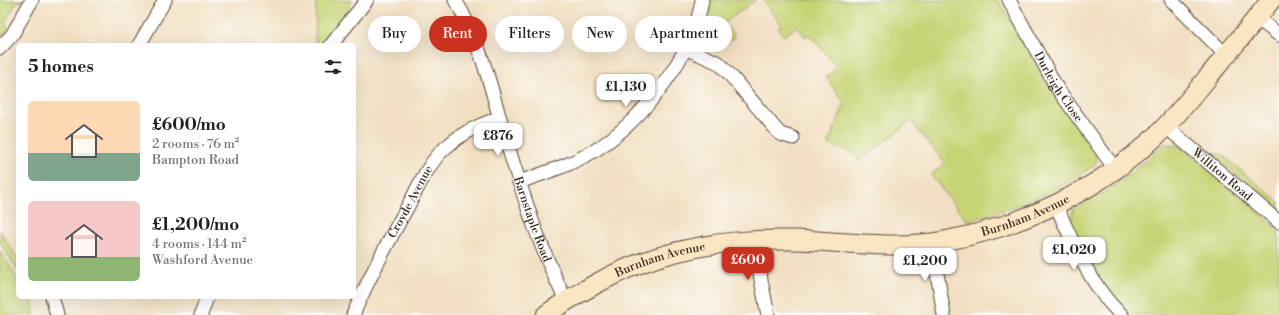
<!DOCTYPE html>
<html lang="en">
<head>
<meta charset="utf-8">
<style>
	body { margin:0; font-family:"Libre Bodoni",serif; background:#f6f6f6; color:#222; height:100vh; display:flex; flex-direction:column; font-size:15px; white-space:nowrap }
	* { box-sizing:border-box; margin:0 }
	p { font-size:13px; color:#767676 }
	.icon { flex:none; width:22px; height:22px; fill:none; stroke:currentColor; stroke-width:2; stroke-linecap:round; stroke-linejoin:round }
	.map { position:relative; flex:1; overflow:hidden }
	.drawer { position:absolute; left:16px; top:43px; width:340px; height:256px; display:flex; flex-direction:column; background:#fff; border-radius:6px; box-shadow:0 4px 16px #0002 }
	.drawer>* { flex:none }
	.hud { position:absolute; left:368px; top:16px; width:380px; height:36px; display:flex; gap:8px }
	.price { position:absolute; translate:-50% -34px; padding:0 9px; border-radius:8px; background:#fff; color:#222; font-size:13px; line-height:26px; filter:drop-shadow(0 1px 2px #0008) }
	.price::after { content:''; position:absolute; left:50%; top:24px; width:12px; height:9px; margin-left:-6px; background:inherit; clip-path:polygon(0 0,100% 0,50% 100%) }
	.price.active { background:#c8321e; color:#fff }
	ul { padding:0; list-style:none }
	li { display:flex; align-items:center; gap:12px; height:100px; padding:0 12px }
	li span { display:grid; place-items:center; flex:none; width:112px; height:80px; border-radius:6px; color:#555 }
	li>.icon { margin-inline-start:auto }
	span .icon { width:48px; height:48px; fill:#fffc; stroke-width:1 }
	li b { font-size:17px }
	h2 { display:flex; justify-content:space-between; align-items:center; height:48px; padding:0 12px; font-size:17px }
	.pill { padding:0 14px; border-radius:18px; background:#fff; box-shadow:0 4px 16px #0002; font-size:14px; line-height:36px }
	.pill.active { background:#c8321e; color:#fff }
	.map>svg:first-child { display:block }
	.green { fill:#c7d476; stroke:#817f4a }
	.lines { fill:none; stroke-linecap:round; stroke-linejoin:round }
	.street-casing { stroke:#564536; stroke-width:15 }
	.secondary-casing { stroke:#564536; stroke-width:21 }
	.street { stroke:#fff; stroke-width:13 }
	.secondary { stroke:#fbe6c3; stroke-width:19 }
	.labels { text-anchor:middle; dominant-baseline:central; stroke-width:4; stroke-linejoin:round; paint-order:stroke }
	.street-label { font-size:12px; fill:#3b2a1e; stroke:#fdfcf7 }
</style>
</head>
<body>
<div class="map">
<svg width="1279" height="315" viewBox="0 0 1279 315">
	<rect width="100%" height="100%" fill="#fdfcf7"/>
	<filter id="ink" filterUnits="userSpaceOnUse"><feTurbulence type="fractalNoise" baseFrequency=".025" numOctaves="2"/><feDisplacementMap in="SourceGraphic" scale="8" xChannelSelector="R" yChannelSelector="G"/><feConvolveMatrix kernelMatrix="1 2 1 2 8 2 1 2 1" color-interpolation-filters="sRGB"/></filter>
	<filter id="wash" filterUnits="userSpaceOnUse"><feTurbulence type="fractalNoise" baseFrequency=".012" numOctaves="4" result="noise"/><feDisplacementMap in="SourceGraphic" scale="16" xChannelSelector="R" yChannelSelector="G"/><feGaussianBlur stdDeviation="0.9" result="paint"/><feColorMatrix in="noise" values="0 0 0 0 0 0 0 0 0 0 0 0 0 0 0 0 0 1.4 0 .05"/><feComposite in="paint" operator="in"/></filter>
	<g filter="url(#wash)">
		<rect width="100%" height="100%" fill="#f2dfc1"/>
		<g class="green">
			<path d="M0 0H27L20 2 18 0 5 22 8 29 5 34 0 35Z"/>
			<path d="M316 0H352L349 9 321 45H315Z"/>
			<path d="M705 0H756L724 23 735 37 717 51C714 49 709 47 706 44 696 33 703 13 705 0Z"/>
			<path d="M763 0H998L1037 67 1092 149 1096 156V164C1057 193 1013 209 967 221L931 175 945 163 911 121 859 162 855 153 828 144 845 103 826 78 837 67 809 34 805 37 797 26 784 36 778 28 782 25Z"/>
			<path d="M1165 144 1180 146 1279 230V315H1131L1107 292 1096 275 1075 234 1071 221 1073 210 1105 192 1136 169Z"/>
			<path d="M1214 153 1219 154 1226 157V158L1279 202V210L1212 154Z"/>
			<path d="M0 231 18 259V271L0 242Z"/>
			<path d="M0 251 18 280V297H32L34 315H0Z"/>
		</g>
	</g>
	<g filter="url(#ink)">
		<g class="lines">
			<defs>
				<g id="street">
					<path id="s1" d="M455 0C477 36 488 75 499 116 509 151 520 185 532 220 542 247 552 274 566 300"/>
					<path id="s2" d="M1009 0 1057 88 1115 169"/>
					<path d="M1171 0 1226 55"/>
					<path d="M1257 18 1279 35"/>
					<path d="M139 45 165 0"/>
					<path d="M331 45 367 0"/>
					<path d="M0 48 12 35 32 0"/>
					<path d="M685 48 719 63 731 76 780 134 793 138"/>
					<path id="s3" d="M1165 126 1279 222"/>
					<path d="M519 182C547 172 578 163 603 145 646 115 694 53 702 0"/>
					<path d="M1056 205C1071 239 1093 291 1122 315"/>
					<path d="M756 240 761 280 768 315"/>
					<path d="M932 243 944 315"/>
					<path d="M52 297 57 315"/>
					<path d="M201 315 207 297"/>
					<path id="s4" d="M353 315C369 277 388 242 408 206 418 188 426 168 440 153 456 136 478 125 500 118"/>
				</g>
				<g id="secondary">
					<path id="s5" d="M546 315C560 304 576 295 592 286 608 277 624 269 641 263 689 245 743 239 793 240 843 241 894 250 944 241 1021 227 1097 191 1155 137 1178 115 1198 89 1218 65 1236 43 1254 22 1271 0"/>
				</g>
			</defs>
			<use href="#street" class="street-casing"/>
			<use href="#secondary" class="secondary-casing"/>
			<use href="#street" class="street"/>
			<use href="#secondary" class="secondary"/>
		</g>
	</g>
	<g class="labels">
		<g class="street-label">
			<text stroke="none"><textPath href="#s2" startOffset="100">Durleigh Close</textPath></text>
			<text stroke="none"><textPath href="#s3" startOffset="75">Williton Road</textPath></text>
			<text stroke="none"><textPath href="#s4" startOffset="127">Croyde Avenue</textPath></text>
			<text stroke="none"><textPath href="#s5" startOffset="500">Burnham Avenue</textPath></text>
			<text stroke="none"><textPath href="#s1" startOffset="233">Barnstaple Road</textPath></text>
			<text stroke="none"><textPath href="#s5" startOffset="128">Burnham Avenue</textPath></text>
		</g>
	</g>
</svg>
<b class="price" style="left:626px;top:108px">£1,130</b>
<b class="price" style="left:498px;top:157px">£876</b>
<b class="price" style="left:1074px;top:271px">£1,020</b>
<b class="price active" style="left:748px;top:281px">£600</b>
<b class="price" style="left:925px;top:282px">£1,200</b>
<div class="hud">
<a class="pill">Buy</a>
<a class="pill active">Rent</a>
<a class="pill">Filters</a>
<a class="pill">New</a>
<a class="pill">Apartment</a>
</div>
<section class="drawer">
<h2>5 homes<svg class="icon" aria-label="filters" viewBox="0 0 24 24"><path d="M4 7h16M4 17h16"/><circle cx="9" cy="7" r="2"/><circle cx="15" cy="17" r="2"/></svg></h2>
<ul>
<li><span style="background:linear-gradient(#ffd9b3 65%,#7fa58c 0)"><svg class="icon" aria-label="home" viewBox="0 0 24 24"><path d="M3 11l9-7 9 7M6 9v11h12V9"/></svg></span><div><b>£600/mo</b><p>2 rooms · 76 m²</p><p>Bampton Road</p></div></li>
<li><span style="background:linear-gradient(#f6c9c9 70%,#8fb573 0)"><svg class="icon" aria-label="home" viewBox="0 0 24 24"><path d="M3 11l9-7 9 7M6 9v11h12V9"/></svg></span><div><b>£1,200/mo</b><p>4 rooms · 144 m²</p><p>Washford Avenue</p></div></li>
</ul>
</section>
</div>
</body>
</html>
